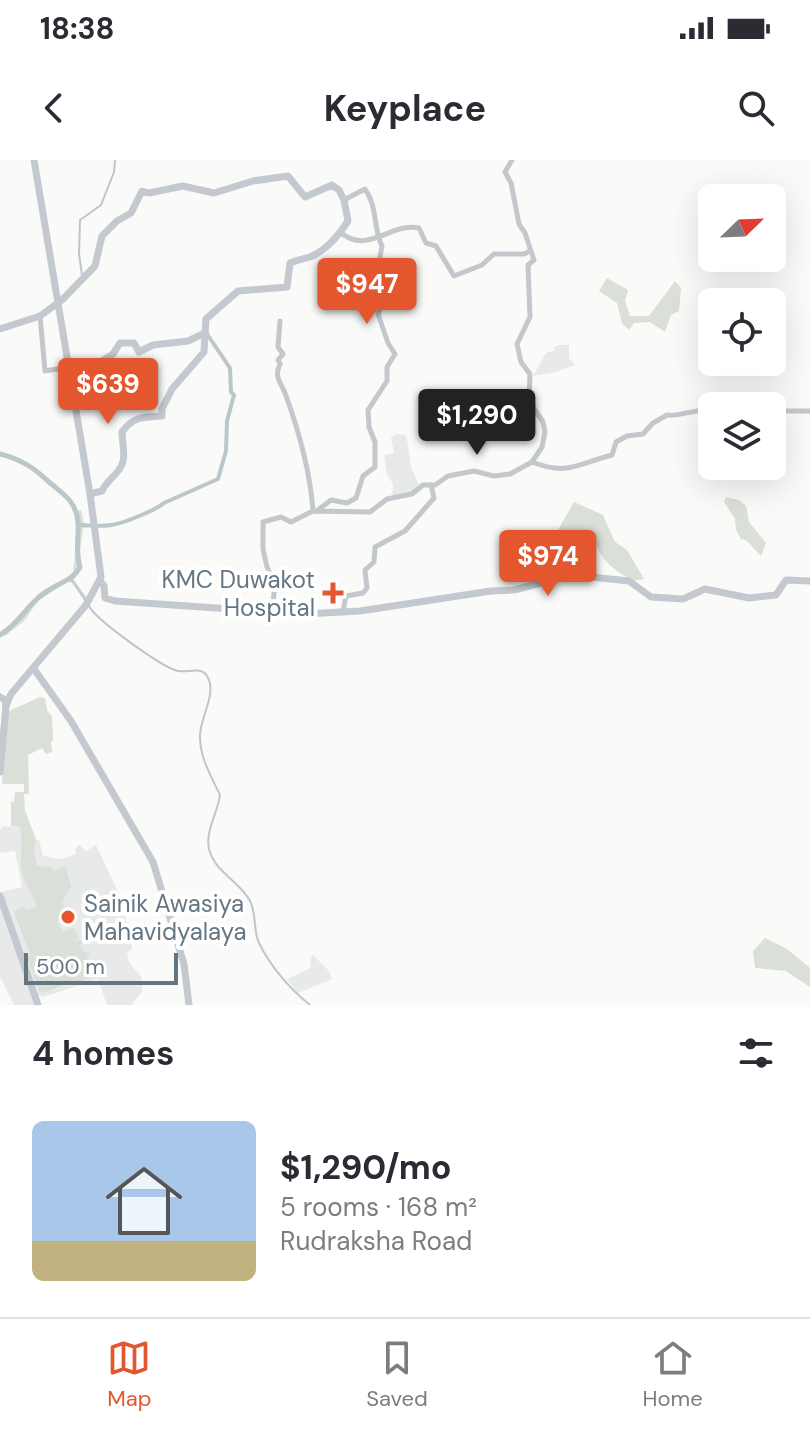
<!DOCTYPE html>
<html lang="en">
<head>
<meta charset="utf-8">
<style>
	body { margin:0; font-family:"DM Sans",sans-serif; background:#f2f2f3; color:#2b2b33; height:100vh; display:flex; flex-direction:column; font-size:30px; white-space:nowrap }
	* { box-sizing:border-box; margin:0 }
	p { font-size:26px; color:#7c7c81 }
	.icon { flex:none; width:44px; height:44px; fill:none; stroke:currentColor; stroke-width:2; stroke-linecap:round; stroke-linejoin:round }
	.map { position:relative; height:845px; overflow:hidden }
	.details { display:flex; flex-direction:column; background:#fff; flex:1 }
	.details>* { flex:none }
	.needle { width:52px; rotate:67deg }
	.tools { position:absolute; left:698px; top:24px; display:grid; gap:16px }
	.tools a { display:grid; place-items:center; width:88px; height:88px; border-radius:12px; background:#fff; box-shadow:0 8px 32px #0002; font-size:40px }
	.scale { position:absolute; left:24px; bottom:20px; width:154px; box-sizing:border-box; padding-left:8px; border:4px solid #657683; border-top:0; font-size:22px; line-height:28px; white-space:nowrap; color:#657683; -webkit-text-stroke:6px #fff; paint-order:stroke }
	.price { position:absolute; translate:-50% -68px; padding:0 18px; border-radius:8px; background:#e4572e; color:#fff; font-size:26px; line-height:52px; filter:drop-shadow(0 2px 4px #0008) }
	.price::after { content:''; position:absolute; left:50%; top:48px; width:24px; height:18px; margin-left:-12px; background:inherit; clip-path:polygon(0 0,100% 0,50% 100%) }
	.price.current { background:#222; color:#fff }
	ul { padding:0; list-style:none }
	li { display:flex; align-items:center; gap:24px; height:200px; padding:0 32px }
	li+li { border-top:2px solid #e1e1e2 }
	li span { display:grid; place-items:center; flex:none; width:224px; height:160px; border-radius:12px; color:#555 }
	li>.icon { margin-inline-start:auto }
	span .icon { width:96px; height:96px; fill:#fffc; stroke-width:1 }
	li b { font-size:34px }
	h2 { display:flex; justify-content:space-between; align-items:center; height:96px; padding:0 32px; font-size:34px }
	.status { display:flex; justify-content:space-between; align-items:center; height:56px; padding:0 40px; background:#fff; direction:ltr }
	.status svg { height:22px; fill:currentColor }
	header { display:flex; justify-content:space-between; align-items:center; height:104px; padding:0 32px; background:#fff; font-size:36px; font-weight:700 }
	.tabs { display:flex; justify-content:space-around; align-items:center; height:112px; border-top:2px solid #e1e1e2; background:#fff; font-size:22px; color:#7c7c81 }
	.tabs a { display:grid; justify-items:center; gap:4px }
	.tabs .current { color:#e4572e }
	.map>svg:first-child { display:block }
	.built { fill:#e8e9e9 }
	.green { fill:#dadfd7 }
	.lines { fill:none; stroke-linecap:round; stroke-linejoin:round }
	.stream { stroke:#bbc7cb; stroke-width:2 }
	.canal { stroke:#bbc7cb; stroke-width:4 }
	.river { stroke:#bbc7cb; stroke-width:5 }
	.minor { stroke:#c3c8cc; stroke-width:5 }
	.major { stroke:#c3c9ce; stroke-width:7 }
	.poi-dot { fill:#e4572e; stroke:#fff; stroke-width:3 }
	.labels { text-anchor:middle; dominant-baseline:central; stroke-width:8; stroke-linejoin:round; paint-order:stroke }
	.poi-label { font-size:24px; fill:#657683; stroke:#fff; text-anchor:end }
</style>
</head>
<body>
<div class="status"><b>18:38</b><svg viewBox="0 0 49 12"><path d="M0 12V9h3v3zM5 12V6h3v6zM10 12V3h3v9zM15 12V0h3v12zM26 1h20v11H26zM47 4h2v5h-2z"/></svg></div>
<header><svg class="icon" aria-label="back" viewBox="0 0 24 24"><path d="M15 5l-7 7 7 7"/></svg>Keyplace<svg class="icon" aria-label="search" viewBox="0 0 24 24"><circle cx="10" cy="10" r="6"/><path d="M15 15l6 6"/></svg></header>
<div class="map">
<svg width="810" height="845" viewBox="0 0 810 845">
	<rect width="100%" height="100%" fill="#fafaf8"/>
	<g class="built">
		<path d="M559 185H569V198L575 205 552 213 533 216 546 193 555 190 554 187Z"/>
		<path d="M396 274 405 275 407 279 411 307 420 327 414 333 392 339 393 324 387 314 384 295 394 293 391 277Z"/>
		<path d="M3 666 20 667 22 678 39 680 43 696 62 699 76 694 75 689 79 685 86 691 96 685 119 734 131 776 132 789 127 793 129 802 142 818V832L131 845H107L98 819 43 837 38 835 0 732 22 727 15 691 0 693V670Z"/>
		<path d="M0 738 37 845H14L0 816Z"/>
		<path d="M313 795 329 811 332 819 298 833 287 819 311 808 310 798Z"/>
	</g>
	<g class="green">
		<path d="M607 118 628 130 625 141 630 156H649L675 121 681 128 679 151 671 155 665 172 650 162 634 163 629 170 622 163 617 143 599 131Z"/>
		<path d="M726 337 739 340 746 346 749 362 766 383 761 396 746 380 741 379 736 370 735 359 724 342Z"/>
		<path d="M574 342 603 355 615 382 627 390 644 419 633 421C611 408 598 399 593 372L586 370 574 382 555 375Z"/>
		<path d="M81 350 84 363 89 364V367L83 368 80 391 82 409 74 420 87 438 85 442 73 423 67 422 38 441 24 461 5 476 2 471 16 461 38 434 73 414 77 371 74 351Z"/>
		<path d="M40 537 45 538 47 550 52 557 53 580 51 582 52 592 46 594 42 588 28 595 29 634H24L25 651 36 679 34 692 37 706 49 707 55 711 64 706 66 708 71 727 62 741 64 746 57 762 63 772 73 768 79 778 72 782 84 779 86 781 80 785 84 793 88 792 90 794 86 796 90 804 98 802 102 811 76 824 73 821 43 833 39 831 27 797 30 794 14 752 23 747 27 750 37 746C32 733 23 722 21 708 20 694 23 681 20 667L11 666V642H14L15 632H24V624H2L7 552Z"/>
		<path d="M765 778 787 789 810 808V827L786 811 755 808 753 791Z"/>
	</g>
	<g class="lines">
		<g class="stream">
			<path d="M82 115 79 94 80 60 101 45 114 12 115 0"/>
			<path d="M71 419 86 441"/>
			<path d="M89 446C96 460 163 508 178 511 188 513 201 506 207 516 218 533 199 559 200 577 200 598 211 616 220 635 218 652 205 671 209 689 215 713 240 721 250 741 257 755 253 771 259 783 270 806 290 829 310 845"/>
		</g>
		<path class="canal" d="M78 365C89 365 101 367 111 365 122 364 156 350 164 343L218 319 226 291 227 261 234 235 231 232 230 208 207 174"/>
		<path class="river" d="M0 294C22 300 33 307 49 322 64 335 76 341 78 362 79 377 75 392 80 407 73 421 55 424 43 434 26 446 19 464 0 475"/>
		<g class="minor">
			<path d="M512 0 505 12 511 23 519 64 525 73 534 100 528 105 530 157 517 184 521 202 530 214 529 241 543 262 545 272 542 287 532 302"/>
			<path d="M340 72C368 96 390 62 419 68L426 83 436 86 454 116 482 105 494 94H524L530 91"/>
			<path d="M40 156 45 211 69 207"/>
			<path d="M280 161 278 187 283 194 278 200 280 204C274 217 280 221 285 233 299 271 310 310 313 351"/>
			<path d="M740 246 758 241 782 251H810"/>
			<path d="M532 302C568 316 577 304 612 295L616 282 627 276 643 274 653 263 667 255C675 257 699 249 712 249"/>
			<path d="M318 350 331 340 347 343 356 338 363 316 375 307V282L369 267 368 250 387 221V207L395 194 388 183 378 154 383 143 377 113 382 86C373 69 378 47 365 29L344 40"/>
			<path d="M343 451 346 436 363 433 367 428 365 410 374 402 375 387 405 371 434 338 431 325"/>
			<path d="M272 452 275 424 267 407 263 389V362L281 357 291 362 313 351 370 352 387 339 412 334 423 325H435L448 316 474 311 494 316 510 314 532 302"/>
		</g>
		<g class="major">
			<path d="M0 169 40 156 62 140 95 106 102 76 117 61 131 53 142 31 149 33 183 26 214 33 253 21 288 16 305 37 332 25 339 30 344 40 348 61C339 75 325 91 310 97 303 99 297 100 290 103L287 127 238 131 206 159 204 192 172 229 162 249V256C144 257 133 256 122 272 122 285 128 300 118 311 112 319 106 322 102 331L90 334"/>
			<path d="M72 227 95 226 104 221 102 201 113 194 120 183H134L139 192 153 185 188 181 205 173"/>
			<path d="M100 421 104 426 105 438 115 441 305 454 360 451 491 431 514 430 572 415 629 421 651 437 683 439 705 429 749 438 776 435 786 420 810 421"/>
			<path d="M34 509 71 561 153 702 184 804 189 845"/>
			<path d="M0 537 5 540 6 546 0 612"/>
			<path d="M6 546 11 534 86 445 101 417 90 334 34 0"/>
			<path d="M0 736 38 845"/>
		</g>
	</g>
	<g class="poi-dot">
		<path d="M329 421h8v8h8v8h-8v8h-8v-8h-8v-8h8z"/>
		<circle cx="68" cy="757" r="8"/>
	</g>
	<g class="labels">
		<g class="poi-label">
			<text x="315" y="419">KMC Duwakot<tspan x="315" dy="28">Hospital</tspan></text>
			<text x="84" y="743" text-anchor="start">Sainik Awasiya<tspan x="84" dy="28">Mahavidyalaya</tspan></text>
		</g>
	</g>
</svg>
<div class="tools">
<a><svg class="needle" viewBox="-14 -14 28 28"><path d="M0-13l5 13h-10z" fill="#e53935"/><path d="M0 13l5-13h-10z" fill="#7c7c81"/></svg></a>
<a><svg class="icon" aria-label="locate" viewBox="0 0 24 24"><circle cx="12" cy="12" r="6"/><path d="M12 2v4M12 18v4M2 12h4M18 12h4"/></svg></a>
<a><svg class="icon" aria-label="layers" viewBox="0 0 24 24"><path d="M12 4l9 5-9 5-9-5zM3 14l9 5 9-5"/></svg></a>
</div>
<div class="scale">500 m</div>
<b class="price" style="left:367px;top:166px">$947</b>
<b class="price" style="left:108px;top:266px">$639</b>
<b class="price current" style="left:477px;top:297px">$1,290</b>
<b class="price" style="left:548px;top:438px">$974</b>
</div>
<section class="details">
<h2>4 homes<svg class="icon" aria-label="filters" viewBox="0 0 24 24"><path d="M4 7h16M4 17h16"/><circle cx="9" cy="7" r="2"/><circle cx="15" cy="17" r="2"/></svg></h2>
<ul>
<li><span style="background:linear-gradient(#a9c7e8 75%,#c2b280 0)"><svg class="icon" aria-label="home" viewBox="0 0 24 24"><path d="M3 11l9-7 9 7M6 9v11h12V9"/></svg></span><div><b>$1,290/mo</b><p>5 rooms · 168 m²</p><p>Rudraksha Road</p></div></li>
</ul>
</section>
<nav class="tabs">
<a class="current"><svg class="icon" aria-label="map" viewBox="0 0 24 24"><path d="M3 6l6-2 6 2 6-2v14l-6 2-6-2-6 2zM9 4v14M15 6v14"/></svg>Map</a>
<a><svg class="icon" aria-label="saved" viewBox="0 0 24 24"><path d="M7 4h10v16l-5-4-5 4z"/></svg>Saved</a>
<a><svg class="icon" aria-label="home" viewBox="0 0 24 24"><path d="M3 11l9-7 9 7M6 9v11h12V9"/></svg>Home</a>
</nav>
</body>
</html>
